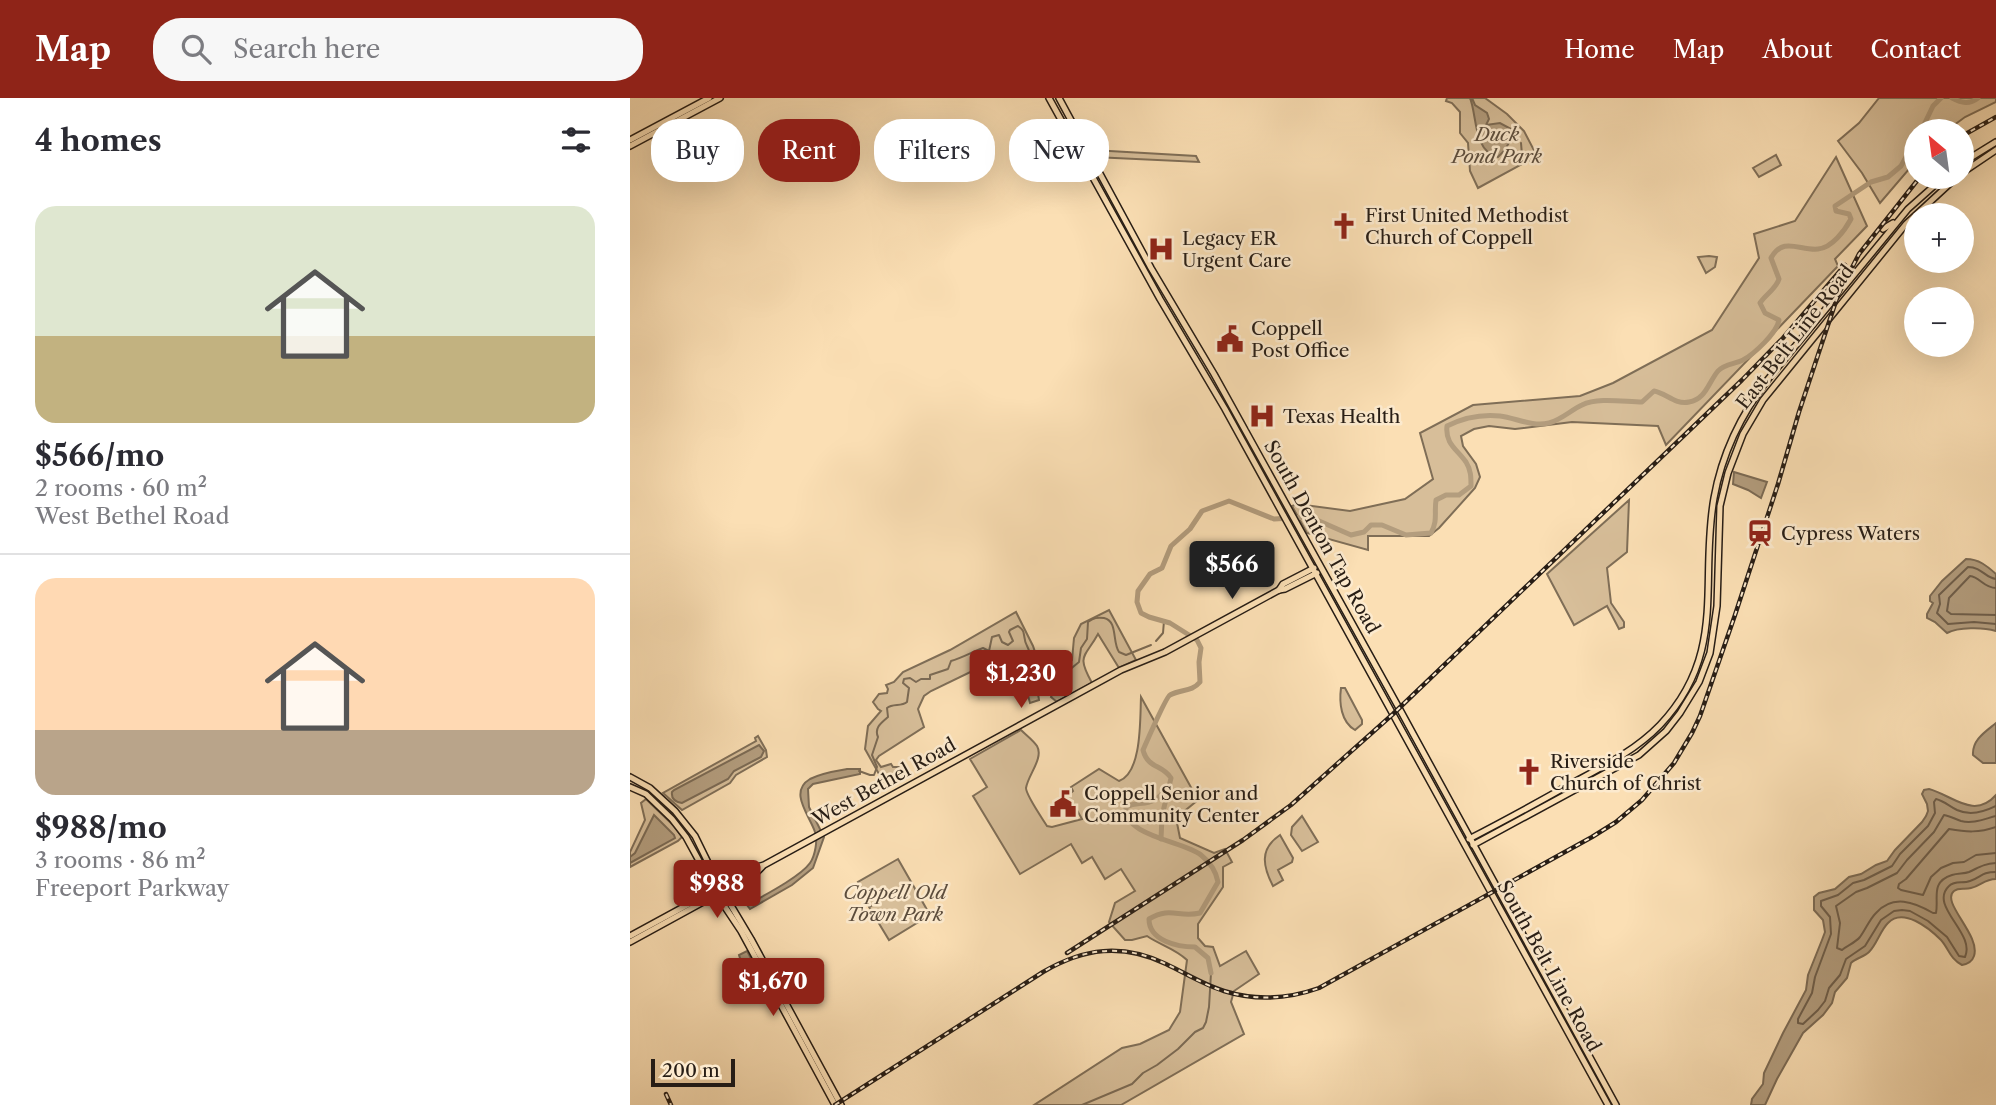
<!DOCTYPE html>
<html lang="en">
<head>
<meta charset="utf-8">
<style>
	body { margin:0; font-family:"Libre Caslon Text",serif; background:#f7f7f7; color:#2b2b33; height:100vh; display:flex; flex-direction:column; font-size:26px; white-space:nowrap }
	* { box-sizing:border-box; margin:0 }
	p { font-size:23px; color:#7c7c81 }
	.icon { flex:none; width:38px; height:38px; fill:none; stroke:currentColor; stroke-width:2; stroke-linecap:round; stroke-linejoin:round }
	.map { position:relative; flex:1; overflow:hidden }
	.details { display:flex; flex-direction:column; background:#fff; width:630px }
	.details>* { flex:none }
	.guide { position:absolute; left:21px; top:21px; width:665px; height:63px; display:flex; gap:14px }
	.needle { width:46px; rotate:331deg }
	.controls { position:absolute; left:1274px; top:21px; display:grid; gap:14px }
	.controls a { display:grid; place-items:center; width:70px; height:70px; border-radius:50%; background:#fff; box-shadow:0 7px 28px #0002; font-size:35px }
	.scale { position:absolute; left:21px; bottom:18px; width:84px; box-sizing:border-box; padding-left:7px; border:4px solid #271d15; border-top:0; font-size:19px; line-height:24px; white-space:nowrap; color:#271d15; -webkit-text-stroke:5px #fceace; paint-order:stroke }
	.price { position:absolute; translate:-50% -60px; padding:0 16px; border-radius:7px; background:#8f2418; color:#fff; font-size:23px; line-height:46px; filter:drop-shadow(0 2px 4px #0008) }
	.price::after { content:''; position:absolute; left:50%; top:42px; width:21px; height:16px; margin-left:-10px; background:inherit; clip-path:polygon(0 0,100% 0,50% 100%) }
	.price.active { background:#222; color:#fff }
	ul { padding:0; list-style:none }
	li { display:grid; align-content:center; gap:14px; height:371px; padding:0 35px }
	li+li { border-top:2px solid #e1e1e2 }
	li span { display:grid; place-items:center; height:217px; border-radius:21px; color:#555 }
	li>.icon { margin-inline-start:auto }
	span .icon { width:126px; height:126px; fill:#fffc; stroke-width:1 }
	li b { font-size:30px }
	h2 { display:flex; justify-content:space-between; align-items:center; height:84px; padding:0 35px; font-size:30px }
	.tag { padding:0 24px; border-radius:28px; background:#fff; box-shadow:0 7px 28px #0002; font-size:24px; line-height:63px }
	.tag.active { background:#8f2418; color:#fff }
	header { display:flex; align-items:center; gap:42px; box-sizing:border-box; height:98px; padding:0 35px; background:#8f2418; color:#fff }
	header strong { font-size:33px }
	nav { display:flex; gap:38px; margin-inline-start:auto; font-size:24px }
	.search { width:490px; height:63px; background:#f7f7f7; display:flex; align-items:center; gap:18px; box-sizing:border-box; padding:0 24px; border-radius:28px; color:#7c7c81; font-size:26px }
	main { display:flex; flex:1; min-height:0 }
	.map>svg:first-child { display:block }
	.green { fill:#d7be99; stroke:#7f6e57; stroke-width:2 }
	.water { fill:#b39d7e; stroke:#7b6a54; stroke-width:2 }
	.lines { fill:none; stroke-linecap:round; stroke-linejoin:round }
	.shore { stroke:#6d5d4a; stroke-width:2 }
	.stream { stroke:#7b6a54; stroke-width:2 }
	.river { stroke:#b39d7e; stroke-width:5 }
	.major-casing { stroke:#271d15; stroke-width:8 }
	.major { stroke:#fbdfb4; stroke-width:5 }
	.rail-casing { stroke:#271d15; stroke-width:4.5 }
	.rail { stroke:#fceace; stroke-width:2; stroke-dasharray:5; stroke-linecap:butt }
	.labels { text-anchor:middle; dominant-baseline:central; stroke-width:5; stroke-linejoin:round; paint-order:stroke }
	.park-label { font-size:19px; font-style:italic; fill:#5c4d3d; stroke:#fceace }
	.poi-label { font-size:19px; fill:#271d15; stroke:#fceace; text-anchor:start }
	.street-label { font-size:19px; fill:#271d15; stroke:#fceace }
</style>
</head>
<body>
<header>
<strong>Map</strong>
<div class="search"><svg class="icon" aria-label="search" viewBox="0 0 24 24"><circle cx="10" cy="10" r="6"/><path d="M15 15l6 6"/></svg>Search here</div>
<nav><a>Home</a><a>Map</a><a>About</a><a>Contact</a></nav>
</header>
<main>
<section class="details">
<h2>4 homes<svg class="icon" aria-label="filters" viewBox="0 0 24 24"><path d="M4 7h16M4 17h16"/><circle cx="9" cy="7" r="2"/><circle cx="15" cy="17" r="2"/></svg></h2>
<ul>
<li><span style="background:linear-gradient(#dfe7d0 60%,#c2b280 0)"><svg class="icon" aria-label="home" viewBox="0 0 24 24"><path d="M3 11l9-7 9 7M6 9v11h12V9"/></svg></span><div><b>$566/mo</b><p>2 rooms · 60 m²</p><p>West Bethel Road</p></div></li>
<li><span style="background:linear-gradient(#ffd9b3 70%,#b9a48a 0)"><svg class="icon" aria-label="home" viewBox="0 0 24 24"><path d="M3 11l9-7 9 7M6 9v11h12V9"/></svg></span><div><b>$988/mo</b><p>3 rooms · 86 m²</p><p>Freeport Parkway</p></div></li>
</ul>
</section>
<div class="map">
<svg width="1366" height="1007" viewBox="0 0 1366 1007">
	<rect width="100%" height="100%" fill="#fbdfb4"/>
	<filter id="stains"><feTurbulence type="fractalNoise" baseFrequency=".00286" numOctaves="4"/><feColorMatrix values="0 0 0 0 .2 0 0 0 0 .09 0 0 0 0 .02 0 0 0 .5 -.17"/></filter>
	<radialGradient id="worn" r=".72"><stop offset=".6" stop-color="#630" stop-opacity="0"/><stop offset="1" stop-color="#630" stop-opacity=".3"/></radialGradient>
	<g class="green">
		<path d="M817 0H855L877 16 894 33 907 58 848 90 840 73 838 45 830 35V14L822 5 816 3Z"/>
		<path d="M1249 0H1366V4L1335 19 1316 33H1286V63L1250 105 1232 75 1208 43 1229 25Z"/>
		<path d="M462 52 566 58 569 64 464 59Z"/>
		<path d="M1146 57 1151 67 1129 79 1123 70Z"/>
		<path d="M1206 59 1237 128 1205 161 1208 168 1036 347 1028 328 942 324 885 331 859 328 844 331 831 338 833 348 846 366 850 379 845 390 809 430 799 438H738V452L677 435 662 408 667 406 720 413 775 401 803 381 790 335 843 307 950 298 983 285 1082 232 1129 160 1124 136 1165 123Z"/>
		<path d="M1079 158 1087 159 1085 169 1076 175 1068 159Z"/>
		<path d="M999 402 997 454 977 470 981 505 994 524V529L989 531 977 508 944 527 917 476Z"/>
		<path d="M479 512 506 562 489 570 468 536C455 560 446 556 462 585L427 604 421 599 423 595 422 590 420 588H413L408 596 409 602 400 605 395 586 387 578 385 568 380 562 375 560 361 564 301 593 294 598 288 611 294 629 249 658 246 662 251 669 261 666 263 669H269L272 675 254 685 235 651 238 628 251 613 248 611 243 604 249 596 257 595 258 591 256 587 264 584 273 574 320 552 386 514 403 548 408 563 423 574H431L442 562 444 540 451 526Z"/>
		<path d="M711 590H715L732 622V626L725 632C711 624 709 605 711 590Z"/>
		<path d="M511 599 568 702 546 720 550 740 584 755 595 751 602 764 593 769V789L568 826V840L575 848 583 849 590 868 616 853 629 876 604 893 601 904 614 936 491 1007H404L492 950 510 946 539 932 550 914 557 862C546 851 530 847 517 838L502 842H495L479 824 485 805 505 793 491 771 475 781 462 759 452 765 441 746 390 776 343 698 357 689 340 661 391 632C396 637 403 642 407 648 414 660 398 677 396 690 396 697 412 720 417 728L422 729 452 721 444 707 440 709 438 700 436 699 443 693 441 689 469 671 489 683C512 675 510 621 511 599Z"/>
		<path d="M128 638 136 652 137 659 106 677 100 685 52 712 33 695 126 643 125 640Z"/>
		<path d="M16 701 44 728 52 739 48 743 0 769V754L15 722 11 705Z"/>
		<path d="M672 718 688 744 672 753 661 737 662 729Z"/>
		<path d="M650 737 663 760 662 764 648 772 653 782 643 788C633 769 629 751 650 737Z"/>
		<path d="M268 761 300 817 259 842 239 809 241 808 228 784Z"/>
	</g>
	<g class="water">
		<path d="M840 0H842L845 7 857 15 859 21 856 27 870 25 881 31C884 40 875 53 868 59 843 54 847 16 840 0Z"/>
		<path d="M1104 374 1137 384 1131 400 1118 392 1103 386Z"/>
		<path d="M1336 461C1349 461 1357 468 1366 476V533C1353 529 1328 529 1317 535L1305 524 1297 520V516L1303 505 1300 503V498L1312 483Z"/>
		<path d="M1366 625V665H1353L1343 657C1342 642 1355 634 1366 625Z"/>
		<path d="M129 647 134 653 131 659 104 673 98 681 52 705C46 704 41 701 42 694L44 692Z"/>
		<path d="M217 671H230V676L183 686 178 691 179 709 194 739 183 770 162 787 120 811 117 807C133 798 170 779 180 765 185 758 188 742 185 734 180 718 158 694 180 681 191 675 205 673 217 671Z"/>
		<path d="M1299 691C1322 697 1344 722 1366 697V781C1354 781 1351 788 1341 790 1335 792 1329 789 1324 793 1310 804 1351 837 1344 858 1342 864 1338 866 1332 867 1320 861 1319 851 1311 842 1299 830 1273 809 1258 825 1250 833 1247 846 1239 854 1234 859 1226 860 1221 865L1217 880 1205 894 1202 905 1193 917 1173 935 1147 981 1135 1007H1121L1122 1001 1133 986 1134 975 1153 935 1176 892 1178 877 1192 842 1195 834 1193 822 1184 812V799L1189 795 1205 791 1219 779 1231 776 1246 767 1257 763 1265 752 1292 724 1296 718 1298 713 1297 706 1292 696 1294 692Z"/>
		<path d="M24 717 44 737 45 740 0 765V759L5 755Z"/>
		<path d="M117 853 123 864 126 874 134 884 131 887H124L119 877 118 867 111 863 109 857Z"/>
	</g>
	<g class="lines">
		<g class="shore">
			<path d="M1366 481C1355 480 1352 469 1338 469L1309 497 1310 506 1307 515 1318 526 1344 524 1366 526"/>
			<path d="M1366 490C1354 490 1350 479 1340 478L1319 500 1317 513 1321 516 1366 517"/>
			<path d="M1366 708C1354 714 1340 718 1327 712 1319 708 1314 703 1306 701L1304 704 1305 715 1298 728 1270 756 1262 768 1234 782 1223 785 1208 797 1191 803V808L1200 819 1201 836 1185 879 1182 895 1168 921V925L1173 926 1188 912 1195 903 1199 890 1210 877 1216 861 1235 848 1251 822 1264 813 1272 812 1280 813 1298 823 1317 839 1329 858 1335 859C1346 835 1298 808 1319 788 1325 782 1333 786 1340 783 1352 779 1351 774 1366 774"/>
			<path d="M1366 718C1354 721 1343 726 1331 723 1325 721 1320 718 1314 717L1304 734 1277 762 1267 775 1237 790 1226 794 1206 808 1210 825 1207 850 1212 852C1218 847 1225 845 1230 839 1236 831 1239 822 1246 815 1263 796 1284 804 1303 815H1306C1309 800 1300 784 1322 777 1328 775 1334 776 1339 774 1350 769 1353 766 1366 765"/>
			<path d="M1366 729C1349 735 1336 734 1319 731L1276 781 1269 786 1268 790 1271 792 1293 797 1301 779 1311 770 1323 765 1334 764 1346 757 1366 755"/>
		</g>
		<g class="stream">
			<path d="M891 45 892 57 901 64"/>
			<path d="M526 543 533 535 534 523"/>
			<path d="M229 673 240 677H244L247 669 242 657 248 639C244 630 251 625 258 619L257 610C263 605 271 609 277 604L279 590 273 585 274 581 280 580 286 584 291 581H300V577L318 571 321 563C332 560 342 554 353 550L359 553 362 539 369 537 372 544 378 547 383 543 379 534 380 532 388 528C395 533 393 534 395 542 395 545 399 551 399 553 403 562 402 572 408 580L432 578 449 564 451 550 457 541 458 524C464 520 467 519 474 520 488 523 482 544 489 554L496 557 521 547"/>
			<path d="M452 1007 502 986 513 975 527 967 548 951 565 934 573 930 576 924 579 909 581 875"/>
		</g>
		<g class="river">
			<path d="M1322 0C1332 5 1339 7 1348 0"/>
			<path d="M1291 33 1303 8 1311 0"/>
			<path d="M540 687C533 695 526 704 515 705 507 706 504 705 496 709 493 739 555 743 571 757 581 765 586 773 588 784L570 815C548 820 541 808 519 821 519 843 548 849 565 849L578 860 581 875"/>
			<path d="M531 741 532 718 541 680C532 666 518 671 513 652 517 643 536 599 540 597 551 591 562 594 570 584L569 564 571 550 567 542 540 525 519 519 511 515 507 504 508 493 520 476 532 470 541 448 560 431 572 413 599 403 644 421 680 419 721 437 734 434 741 427H752L776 437 801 435C808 422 804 416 806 402L816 397H829L841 388C841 379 841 372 836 364 827 351 815 346 817 328 833 320 851 316 870 318 886 320 902 329 919 325 931 322 941 312 952 307 968 299 995 304 1012 304L1024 293C1036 295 1045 307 1059 304 1076 301 1078 285 1088 273 1094 266 1105 266 1113 262 1124 256 1147 235 1149 222L1135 215 1130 205C1136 196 1146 191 1149 181L1141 160C1153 138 1170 153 1188 151 1202 150 1215 132 1221 121L1219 116 1206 113 1205 108 1241 84 1258 79 1271 68 1286 41"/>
		</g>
		<defs>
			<g id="major">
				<path d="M419 0 530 201 595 311 978 1007"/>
				<path d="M429 0 521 170 584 276 769 610 986 1007"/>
				<path d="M0 42 79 0"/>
				<path d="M0 48 90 0"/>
				<path d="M1332 65 1366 44"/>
				<path d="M1332 75 1366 52"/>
				<path d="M1253 131 1263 125"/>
				<path d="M649 492 653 486 684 470"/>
				<path d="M0 679 20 690 45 713 65 738 90 789 121 841 211 1007"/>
				<path d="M0 689 16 696 42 721 56 739 91 803 111 833 205 1007"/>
				<path d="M839 741C872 724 905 706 937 688 970 670 1004 654 1030 627 1098 555 1069 484 1084 400 1092 355 1111 316 1139 280L1278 111 1314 79"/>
				<path d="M843 747 1009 657 1036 633 1050 615 1069 584 1080 555 1087 508 1090 408 1098 375 1113 336 1133 302 1276 126 1327 79"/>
				<path d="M0 838 127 769 134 767 491 572 535 554 649 492 655 491 687 475"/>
				<path d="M0 844 126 775 132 769"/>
			</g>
		</defs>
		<use href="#major" class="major-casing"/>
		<use href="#major" class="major"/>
		<defs>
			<g id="rail">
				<path d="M1332 38 1366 19"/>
				<path d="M437 855 613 742 661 707 763 616 1112 282 1153 240 1215 167"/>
				<path d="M36 996 41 1007"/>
				<path d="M205 1007 413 874C454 850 492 845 536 866 555 875 574 887 594 893 626 903 658 901 689 890L962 739 986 724 1012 702 1044 665 1062 635 1070 618 1105 517 1148 386 1169 314 1208 197 1229 156 1290 79"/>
			</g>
		</defs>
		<use href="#rail" class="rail-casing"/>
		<use href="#rail" class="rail"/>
	</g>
	<defs>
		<symbol id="church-bare" viewBox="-9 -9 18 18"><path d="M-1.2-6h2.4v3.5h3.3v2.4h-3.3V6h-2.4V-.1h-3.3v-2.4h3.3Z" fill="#8f2418" stroke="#fceace" stroke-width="2.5" paint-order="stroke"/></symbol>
		<symbol id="hospital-bare" viewBox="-9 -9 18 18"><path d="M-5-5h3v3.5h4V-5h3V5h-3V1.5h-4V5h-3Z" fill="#8f2418" stroke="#fceace" stroke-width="2.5" paint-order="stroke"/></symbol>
		<symbol id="civic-bare" viewBox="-9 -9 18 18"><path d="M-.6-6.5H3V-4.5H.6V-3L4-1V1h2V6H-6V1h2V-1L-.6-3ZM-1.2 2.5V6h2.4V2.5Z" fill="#8f2418" stroke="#fceace" stroke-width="2.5" paint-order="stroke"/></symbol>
		<symbol id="station-bare" viewBox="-9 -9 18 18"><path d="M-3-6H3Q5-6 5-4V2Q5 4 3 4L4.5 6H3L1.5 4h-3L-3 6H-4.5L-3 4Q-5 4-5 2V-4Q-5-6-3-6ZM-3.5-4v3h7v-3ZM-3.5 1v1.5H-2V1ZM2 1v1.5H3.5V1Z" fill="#8f2418" stroke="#fceace" stroke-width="2.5" paint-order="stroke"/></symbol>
	</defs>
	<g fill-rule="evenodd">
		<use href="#church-bare" x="695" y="109" width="38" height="38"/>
		<use href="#hospital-bare" x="512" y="132" width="38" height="38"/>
		<use href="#civic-bare" x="581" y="222" width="38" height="38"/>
		<use href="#hospital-bare" x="613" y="299" width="38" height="38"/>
		<use href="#station-bare" x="1111" y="416" width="38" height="38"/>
		<use href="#church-bare" x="880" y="655" width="38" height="38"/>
		<use href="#civic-bare" x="414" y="687" width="38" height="38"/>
	</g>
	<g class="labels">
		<g class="park-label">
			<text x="867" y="36">Duck<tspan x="867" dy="22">Pond Park</tspan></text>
			<text x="265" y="794">Coppell Old<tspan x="265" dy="22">Town Park</tspan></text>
		</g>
		<g class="poi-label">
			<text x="735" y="117">First United Methodist<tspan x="735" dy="22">Church of Coppell</tspan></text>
			<text x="552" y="140">Legacy ER<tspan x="552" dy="22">Urgent Care</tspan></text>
			<text x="621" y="230">Coppell<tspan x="621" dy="22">Post Office</tspan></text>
			<text x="653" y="318">Texas Health</text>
			<text x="1151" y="435">Cypress Waters</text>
			<text x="920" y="663">Riverside<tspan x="920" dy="22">Church of Christ</tspan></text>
			<text x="454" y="695">Coppell Senior and<tspan x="454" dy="22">Community Center</tspan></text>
		</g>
		<g class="street-label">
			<text transform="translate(1165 239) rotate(-52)">East Belt Line Road</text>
			<text transform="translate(692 439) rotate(61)">South Denton Tap Road</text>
			<text transform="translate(254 684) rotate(-29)">West Bethel Road</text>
			<text transform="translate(919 868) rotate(61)">South Belt Line Road</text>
		</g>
	</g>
	<rect width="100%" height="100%" filter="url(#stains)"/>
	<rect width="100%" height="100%" fill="url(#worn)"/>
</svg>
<div class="controls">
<a><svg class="needle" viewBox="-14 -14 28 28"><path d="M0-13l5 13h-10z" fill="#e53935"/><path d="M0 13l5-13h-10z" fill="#7c7c81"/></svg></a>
<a>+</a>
<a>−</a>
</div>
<div class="scale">200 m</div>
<b class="price active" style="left:602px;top:503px">$566</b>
<b class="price" style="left:391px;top:612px">$1,230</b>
<b class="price" style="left:87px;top:822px">$988</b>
<b class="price" style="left:143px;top:920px">$1,670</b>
<div class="guide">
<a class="tag">Buy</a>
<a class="tag active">Rent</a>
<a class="tag">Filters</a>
<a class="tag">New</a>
</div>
</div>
</main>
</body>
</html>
